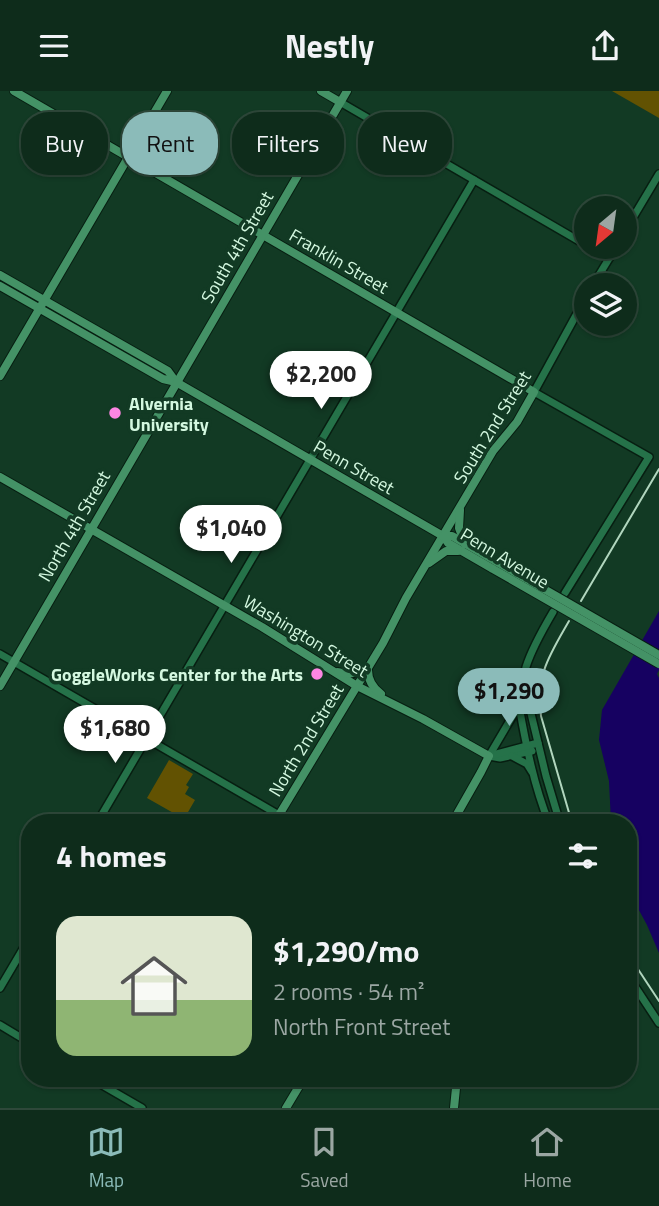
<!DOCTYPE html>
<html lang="en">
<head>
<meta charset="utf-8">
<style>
	body { margin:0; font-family:"Titillium Web",sans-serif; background:#173424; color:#f1f3f6; height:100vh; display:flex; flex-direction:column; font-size:26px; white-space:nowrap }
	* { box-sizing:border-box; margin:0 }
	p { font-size:23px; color:#9ba7a3 }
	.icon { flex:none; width:38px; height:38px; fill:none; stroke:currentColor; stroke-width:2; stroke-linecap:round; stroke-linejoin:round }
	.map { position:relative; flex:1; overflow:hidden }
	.drawer { position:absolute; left:21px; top:723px; width:616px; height:273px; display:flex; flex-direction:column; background:#0e2c1b; border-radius:28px; box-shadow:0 2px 5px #0004,0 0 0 2px #2e483a }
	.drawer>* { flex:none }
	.banner { position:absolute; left:21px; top:21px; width:618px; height:63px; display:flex; gap:14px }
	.needle { width:46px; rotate:209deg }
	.controls { position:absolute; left:574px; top:105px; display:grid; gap:14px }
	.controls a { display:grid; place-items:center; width:63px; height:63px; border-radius:50%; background:#0e2c1b; box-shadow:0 2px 5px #0004,0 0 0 2px #2e483a; font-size:35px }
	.price { position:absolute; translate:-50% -60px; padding:0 16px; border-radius:24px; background:#fff; color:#222; font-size:23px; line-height:46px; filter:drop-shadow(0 2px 4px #0008) }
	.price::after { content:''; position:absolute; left:50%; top:42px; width:21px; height:16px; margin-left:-10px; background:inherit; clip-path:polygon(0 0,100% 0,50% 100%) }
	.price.on { background:#8bbbb9; color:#111 }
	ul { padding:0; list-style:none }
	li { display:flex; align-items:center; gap:21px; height:175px; padding:0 35px }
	li span { display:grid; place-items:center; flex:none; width:196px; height:140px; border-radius:21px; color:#555 }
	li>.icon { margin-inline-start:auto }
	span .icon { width:84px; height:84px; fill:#fffc; stroke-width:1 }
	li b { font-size:30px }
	h2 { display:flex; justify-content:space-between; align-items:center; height:84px; padding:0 35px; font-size:30px }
	.chip { padding:0 24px; border-radius:28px; background:#0e2c1b; box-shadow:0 2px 5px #0004,0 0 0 2px #2e483a; font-size:24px; line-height:63px }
	.chip.on { background:#8bbbb9; color:#111 }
	header { display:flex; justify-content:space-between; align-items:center; height:91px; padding:0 35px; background:#0e2c1b; font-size:32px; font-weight:700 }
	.tab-bar { display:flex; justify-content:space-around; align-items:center; height:98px; border-top:2px solid #2e483a; background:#0e2c1b; font-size:19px; color:#9ba7a3 }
	.tab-bar a { display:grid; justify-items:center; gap:4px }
	.tab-bar .on { color:#8bbbb9 }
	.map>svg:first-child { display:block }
	.green { fill:#625202 }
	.water { fill:#160161 }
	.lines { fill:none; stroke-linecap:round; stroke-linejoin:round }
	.secondary-casing { stroke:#071e11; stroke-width:10 }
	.primary-casing { stroke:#071e11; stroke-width:10 }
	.secondary { stroke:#257249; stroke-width:7 }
	.primary { stroke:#449266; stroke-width:8 }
	.rail { stroke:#b1d6be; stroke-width:2 }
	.primary-bridge-casing { stroke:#071e11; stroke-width:10; stroke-linecap:butt }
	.primary-bridge { stroke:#449266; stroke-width:8 }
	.poi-dot { fill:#fd86e3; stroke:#123a24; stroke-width:2.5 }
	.labels { text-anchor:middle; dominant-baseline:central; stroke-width:7; stroke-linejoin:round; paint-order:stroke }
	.street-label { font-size:18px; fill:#d4f8e0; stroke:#123a24 }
	.poi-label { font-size:18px; font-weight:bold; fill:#d4f8e0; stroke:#123a24; text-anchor:start }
</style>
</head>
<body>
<header><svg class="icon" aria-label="menu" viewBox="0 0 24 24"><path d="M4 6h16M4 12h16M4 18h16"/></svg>Nestly<svg class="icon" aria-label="share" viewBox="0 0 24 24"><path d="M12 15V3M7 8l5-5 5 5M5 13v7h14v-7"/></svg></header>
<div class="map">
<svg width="659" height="1017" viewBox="0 0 659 1017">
	<rect width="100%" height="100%" fill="#123a24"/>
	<g class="green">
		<path d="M612 0H659V27Z"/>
		<path d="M169 669 193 683 186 694 189 696 185 703 195 709 184 728 147 707Z"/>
	</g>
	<path class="water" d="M659 520V579L657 583 659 587V862L647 834 628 799V732L611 731 609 690 599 649 602 619Z"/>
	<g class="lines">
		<defs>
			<g id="secondary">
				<path d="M340 11 586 154"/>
				<path d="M625 140 659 83"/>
				<path d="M590 156 609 167"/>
				<path d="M593 194 616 156"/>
				<path d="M565 502 649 366 534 301 586 206"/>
				<path d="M0 563 279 724"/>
				<path d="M522 606 528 610 546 685 560 732"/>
				<path d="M519 615C526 654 534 695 549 732"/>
				<path d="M489 665 519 614C524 602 523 589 526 576 532 557 543 538 553 521"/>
				<path d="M489 665 500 667 532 660"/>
				<path d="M489 665 538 652"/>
				<path d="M512 665 527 673 532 681"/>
				<path d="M97 732 474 89"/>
				<path d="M628 885 659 932"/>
				<path d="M0 897 30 846"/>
				<path d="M0 934 30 952"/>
				<path d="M90 987 142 1017"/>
			</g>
			<g id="primary">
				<path d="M14 0 534 301 517 331 493 360 406 507 383 552 279 724 293 732"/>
				<path d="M321 0 340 11"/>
				<path d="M0 184 168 280 176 291"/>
				<path d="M0 195 163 288 176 291 443 445 448 452 493 478"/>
				<path d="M0 285 167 0"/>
				<path d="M0 386 262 536 357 595 423 628 489 665 481 681 452 732"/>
				<path d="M460 419 459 437 465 453"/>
				<path d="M443 445H452L497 471"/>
				<path d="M429 472 446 460H458"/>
				<path d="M368 579C368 589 373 597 381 603"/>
				<path d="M338 581C348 584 357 583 366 577"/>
				<path d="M0 595 347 0"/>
				<path d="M286 1017 304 987"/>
				<path d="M454 1017 457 987"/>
			</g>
		</defs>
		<use href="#secondary" class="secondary-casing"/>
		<use href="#primary" class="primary-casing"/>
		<use href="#secondary" class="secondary"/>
		<use href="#primary" class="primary"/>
		<g class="rail">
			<path d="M581 510 659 378"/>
			<path d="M569 530C549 565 536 583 541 625L572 732"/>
			<path d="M628 863 659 910"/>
		</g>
		<defs>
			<g id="primary-bridge">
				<path d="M497 471 659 564"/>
				<path d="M493 478 659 573"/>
			</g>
		</defs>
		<use href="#primary-bridge" class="primary-bridge-casing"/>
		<use href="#primary-bridge" class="primary-bridge"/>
	</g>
	<g class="poi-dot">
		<circle cx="115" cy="322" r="7"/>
		<circle cx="317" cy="583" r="7"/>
	</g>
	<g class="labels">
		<g class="street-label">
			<text transform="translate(237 156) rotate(-60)">South 4th Street</text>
			<text transform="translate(339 170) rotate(30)">Franklin Street</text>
			<text transform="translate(492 336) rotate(-58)">South 2nd Street</text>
			<text transform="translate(354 376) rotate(30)">Penn Street</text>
			<text transform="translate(74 435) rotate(-60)">North 4th Street</text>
			<text transform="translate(505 467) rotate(31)">Penn Avenue</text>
			<text transform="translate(306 545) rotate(31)">Washington Street</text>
			<text transform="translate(306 649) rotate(-59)">North 2nd Street</text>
		</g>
		<g class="poi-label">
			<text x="129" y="312">Alvernia<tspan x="129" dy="21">University</tspan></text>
			<text x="303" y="583" text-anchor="end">GoggleWorks Center for the Arts</text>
		</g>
	</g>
</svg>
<div class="controls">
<a><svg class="needle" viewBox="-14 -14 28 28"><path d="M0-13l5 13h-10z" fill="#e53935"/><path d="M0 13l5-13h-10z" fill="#9ba7a3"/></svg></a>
<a><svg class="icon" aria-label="layers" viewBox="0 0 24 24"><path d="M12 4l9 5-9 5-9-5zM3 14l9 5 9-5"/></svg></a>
</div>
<b class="price" style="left:321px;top:320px">$2,200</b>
<b class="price" style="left:231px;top:474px">$1,040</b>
<b class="price on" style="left:509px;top:637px">$1,290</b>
<b class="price" style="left:115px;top:674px">$1,680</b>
<div class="banner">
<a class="chip">Buy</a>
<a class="chip on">Rent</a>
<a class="chip">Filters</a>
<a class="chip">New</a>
</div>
<section class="drawer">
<h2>4 homes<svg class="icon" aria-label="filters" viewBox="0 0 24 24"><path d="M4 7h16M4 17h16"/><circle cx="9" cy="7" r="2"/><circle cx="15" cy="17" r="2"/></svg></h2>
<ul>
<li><span style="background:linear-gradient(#dfe7d0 60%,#8fb573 0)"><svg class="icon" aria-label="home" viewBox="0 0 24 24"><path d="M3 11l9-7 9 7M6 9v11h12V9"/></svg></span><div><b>$1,290/mo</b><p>2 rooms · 54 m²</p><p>North Front Street</p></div></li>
</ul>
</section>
</div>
<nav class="tab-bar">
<a class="on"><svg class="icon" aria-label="map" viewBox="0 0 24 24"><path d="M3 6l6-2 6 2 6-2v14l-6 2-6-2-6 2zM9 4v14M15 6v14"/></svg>Map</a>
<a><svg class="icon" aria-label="saved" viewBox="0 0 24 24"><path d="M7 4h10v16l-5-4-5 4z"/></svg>Saved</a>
<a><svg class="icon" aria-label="home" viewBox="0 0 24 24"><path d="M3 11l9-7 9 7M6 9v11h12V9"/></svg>Home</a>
</nav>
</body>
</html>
